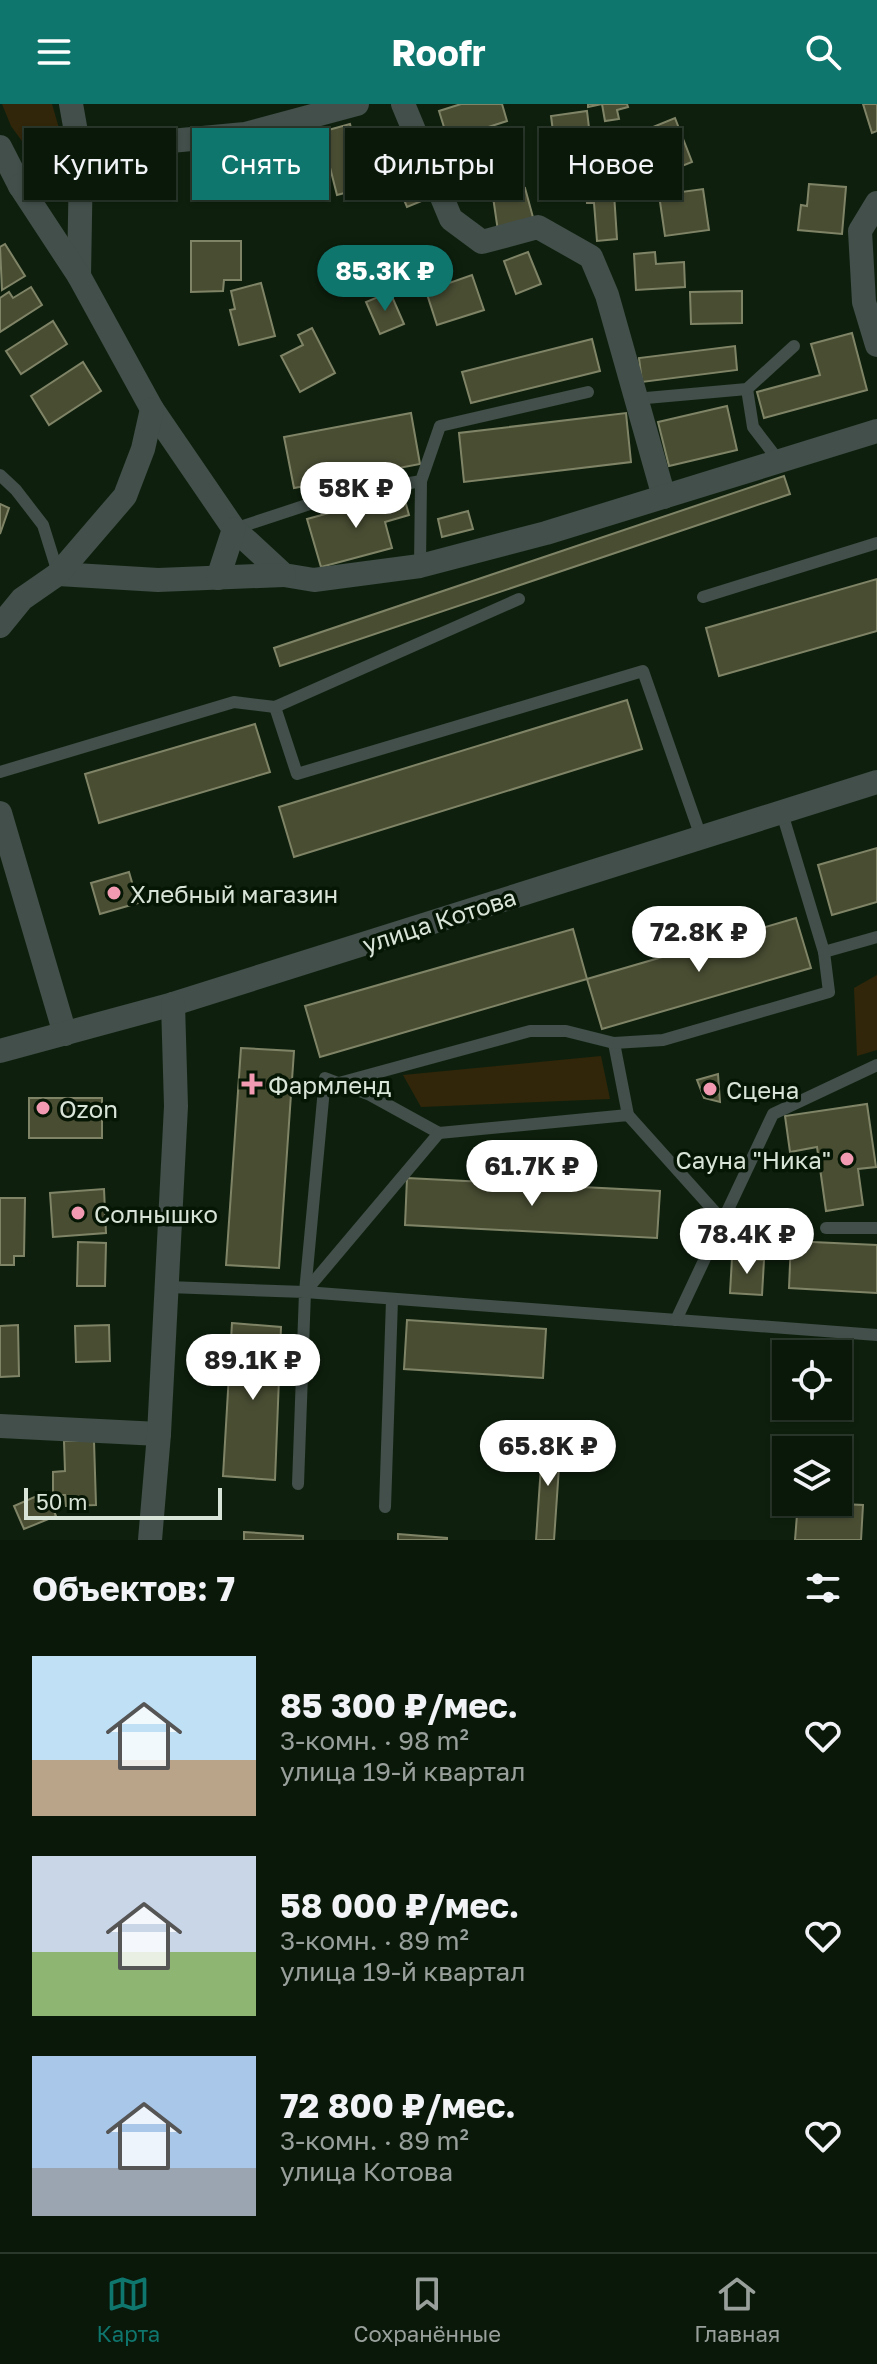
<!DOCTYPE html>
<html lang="ru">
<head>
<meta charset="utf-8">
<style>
	body { margin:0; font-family:"Golos Text",sans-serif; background:#182518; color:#f1f3f6; height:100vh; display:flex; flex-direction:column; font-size:30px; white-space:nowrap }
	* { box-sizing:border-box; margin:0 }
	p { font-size:26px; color:#99a09c }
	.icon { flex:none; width:44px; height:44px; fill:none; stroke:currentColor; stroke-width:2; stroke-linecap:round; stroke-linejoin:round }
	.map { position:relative; height:1436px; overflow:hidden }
	.sheet { display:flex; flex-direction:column; background:#0a180a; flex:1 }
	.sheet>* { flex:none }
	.hud { position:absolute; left:24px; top:24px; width:830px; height:72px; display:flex; gap:16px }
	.controls { position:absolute; left:772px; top:1236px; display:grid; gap:16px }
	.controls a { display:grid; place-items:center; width:80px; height:80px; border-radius:0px; background:#0a180a; box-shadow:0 2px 6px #0004,0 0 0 2px #2a372b; font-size:40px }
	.scale { position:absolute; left:24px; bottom:20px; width:198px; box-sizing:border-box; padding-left:8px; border:4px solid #d8e4d7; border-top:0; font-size:22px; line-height:28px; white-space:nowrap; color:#d8e4d7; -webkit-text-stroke:6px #061605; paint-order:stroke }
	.price { position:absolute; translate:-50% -68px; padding:0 18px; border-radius:28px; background:#fff; color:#222; font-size:26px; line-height:52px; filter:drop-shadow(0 2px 4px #0008) }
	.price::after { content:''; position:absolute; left:50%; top:48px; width:24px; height:18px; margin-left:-12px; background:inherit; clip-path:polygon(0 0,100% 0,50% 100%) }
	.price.on { background:#0f766e; color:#fff }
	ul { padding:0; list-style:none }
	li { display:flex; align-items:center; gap:24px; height:200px; padding:0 32px }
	li span { display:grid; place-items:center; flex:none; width:224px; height:160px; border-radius:0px; color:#555 }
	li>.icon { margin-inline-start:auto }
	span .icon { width:96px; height:96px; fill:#fffc; stroke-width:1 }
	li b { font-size:34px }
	h2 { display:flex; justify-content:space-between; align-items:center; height:96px; padding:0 32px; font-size:34px }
	.chip { padding:0 28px; border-radius:0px; background:#0a180a; box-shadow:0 2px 6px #0004,0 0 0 2px #2a372b; font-size:28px; line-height:72px }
	.chip.on { background:#0f766e; color:#fff }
	header { display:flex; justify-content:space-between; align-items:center; height:104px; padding:0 32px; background:#0f766e; color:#fff; font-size:36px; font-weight:700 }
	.dock { display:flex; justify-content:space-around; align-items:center; height:112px; border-top:2px solid #2a372b; background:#0a180a; font-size:22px; color:#99a09c }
	.dock a { display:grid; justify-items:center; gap:4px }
	.dock .on { color:#0f766e }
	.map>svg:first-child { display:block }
	.green { fill:#31260a }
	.building { fill:#494d32; stroke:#808467; stroke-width:2 }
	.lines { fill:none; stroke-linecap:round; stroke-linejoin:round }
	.service { stroke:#424f4a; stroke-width:12 }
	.minor { stroke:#424f4a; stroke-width:24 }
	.tertiary { stroke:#424f4a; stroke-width:24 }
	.poi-dot { fill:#f19ab1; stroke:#061605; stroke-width:3 }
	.labels { text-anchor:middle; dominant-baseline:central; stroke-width:7; stroke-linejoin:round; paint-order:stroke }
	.poi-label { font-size:24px; fill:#d8e4d7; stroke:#061605; text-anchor:start }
	.street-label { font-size:24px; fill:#d8e4d7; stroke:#061605 }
</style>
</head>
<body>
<header><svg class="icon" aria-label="menu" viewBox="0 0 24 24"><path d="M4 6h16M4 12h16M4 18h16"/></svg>Roofr<svg class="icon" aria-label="search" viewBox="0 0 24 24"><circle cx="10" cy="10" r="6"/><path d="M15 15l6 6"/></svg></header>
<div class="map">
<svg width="877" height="1436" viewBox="0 0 877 1436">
	<rect width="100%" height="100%" fill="#0e200d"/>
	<g class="green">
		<path d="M2 0H52L65 45 55 58 35 55 11 22Z"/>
		<path d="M877 871V946L857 952 854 884Z"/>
		<path d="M601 952 610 995 421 1003 403 971Z"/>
	</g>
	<g class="building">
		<path d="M461 0H502L507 17 448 36 439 7Z"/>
		<path d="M588 0H627L628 3 617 6 619 15 605 17 602 0 588 3Z"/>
		<path d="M863 0H877V27L872 29Z"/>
		<path d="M587 7 590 32 597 31 599 45 556 51 551 12Z"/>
		<path d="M675 14 692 58 657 72 647 45 655 42 648 25Z"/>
		<path d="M350 20 355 39 364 36 375 81 337 91 321 28Z"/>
		<path d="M488 29 497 69 476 74 473 64 457 68 450 38Z"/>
		<path d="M612 59 617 135 597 137 594 99H587L584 61Z"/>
		<path d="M419 70 429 94 407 103 397 79Z"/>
		<path d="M809 80 846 83 842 130 798 126 801 101 807 102Z"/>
		<path d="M525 84 534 117 498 127 493 93Z"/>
		<path d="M703 85 709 126 665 132 659 91Z"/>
		<path d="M191 137H241V176H224L223 187 191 188Z"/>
		<path d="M5 140 25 172 2 186 0 143Z"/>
		<path d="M528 148 541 180 516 190 504 157Z"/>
		<path d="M655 148 656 160 684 158 685 183 636 186 634 150Z"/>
		<path d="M472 171 484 206 437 221 426 187Z"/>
		<path d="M261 179 275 232 239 241 230 206 235 205 231 187Z"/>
		<path d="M31 183 42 201 0 228V194L9 188 13 194Z"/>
		<path d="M742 187V219L691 220 690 188Z"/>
		<path d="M390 188 404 220 380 230 366 198Z"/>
		<path d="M53 217 67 240 21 270 6 247Z"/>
		<path d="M312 224 335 269 300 288 281 252 303 241 298 231Z"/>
		<path d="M852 229 867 286 764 314 757 288 820 271 811 240Z"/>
		<path d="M592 235 600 267 471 299 462 268Z"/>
		<path d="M735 242 737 266 642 278 639 254Z"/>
		<path d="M83 258 101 287 49 321 31 292Z"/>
		<path d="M727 302 737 346 669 362 658 318Z"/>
		<path d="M411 309 420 360 294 384 284 333Z"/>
		<path d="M626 309 631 358 464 378 459 329Z"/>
		<path d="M784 372 790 390 280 562 274 544Z"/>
		<path d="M403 389 409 411 385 418 392 444 321 463 307 415Z"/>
		<path d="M0 400 9 404 0 430Z"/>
		<path d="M468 407 473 425 442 433 438 415Z"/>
		<path d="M877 475V527L719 572 706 524Z"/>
		<path d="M627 596 642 645 294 753 279 703Z"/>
		<path d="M255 620 270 668 99 719 85 670Z"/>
		<path d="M877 744V798L832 811 818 761Z"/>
		<path d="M129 768 138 799 100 810 91 779Z"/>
		<path d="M796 814 811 864 602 925 587 875Z"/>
		<path d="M573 825 587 875 320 953 305 902Z"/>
		<path d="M241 944 294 947 279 1164 226 1161Z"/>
		<path d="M718 970 720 998 704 994 697 976Z"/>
		<rect x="29" y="994" width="73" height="40"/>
		<path d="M867 1000 876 1063 858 1065 863 1101 826 1107 817 1043 790 1048 785 1012Z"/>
		<path d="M407 1074 660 1087 657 1134 405 1121Z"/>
		<path d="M104 1085 106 1129 53 1133 50 1089Z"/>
		<path d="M0 1094H25L24 1152H14V1161H0Z"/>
		<path d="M791 1137 877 1141V1189L789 1184Z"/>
		<path d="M78 1138 106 1139 105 1182H77Z"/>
		<path d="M732 1154 764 1156 762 1191 730 1189Z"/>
		<path d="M407 1216 546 1225 543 1274 404 1265Z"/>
		<path d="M232 1219 281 1223 275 1376 223 1372Z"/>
		<path d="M18 1221 19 1272 0 1273V1222Z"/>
		<path d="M109 1221 110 1257 76 1258 75 1222Z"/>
		<path d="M543 1332 561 1334 554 1436H536Z"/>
		<path d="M64 1337H94L96 1401 66 1402 65 1391H53V1368L65 1367Z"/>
		<path d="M46 1388 56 1412 24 1425 14 1402Z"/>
		<path d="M798 1398 863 1401 861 1436H795Z"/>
		<path d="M244 1428 303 1432V1436H244Z"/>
		<path d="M398 1430 447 1434V1436H398Z"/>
	</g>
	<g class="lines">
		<g class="service">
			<path d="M747 285 753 323 779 357"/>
			<path d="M635 295 747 285 794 242"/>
			<path d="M0 371 16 386 43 421 58 469"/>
			<path d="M234 425 328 394 421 377 440 322 588 288"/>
			<path d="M420 462 421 377"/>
			<path d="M703 493 877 439"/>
			<path d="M275 603 297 670 643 567 701 733"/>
			<path d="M0 668 234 598 275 603 519 495"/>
			<path d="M782 709 824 848 877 833"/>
			<path d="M614 939 628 1011"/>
			<path d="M339 979 530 927H566L614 939 663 936 829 888 824 848"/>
			<path d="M724 1118 628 1011 439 1029 370 991 325 974 305 1188 877 1231"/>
			<path d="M826 1124H877"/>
			<path d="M168 1183 305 1188 298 1380"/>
			<path d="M305 1188 439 1029"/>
			<path d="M676 1216 773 1010 877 961"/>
			<path d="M385 1403 392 1196"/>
		</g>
		<g class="minor">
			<path d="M71 0 81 56 79 172"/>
			<path d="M403 0 451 115 482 138 538 123 591 153 607 191 664 393"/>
			<path d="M0 43 20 82 79 172 152 305 234 425 284 471 314 476 420 462 546 429 877 327"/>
			<path d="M20 82 81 56 128 41 245 30 357 0"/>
			<path d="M877 99 860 127 864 198 877 241"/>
			<path d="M58 470 158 476 284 471"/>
			<path d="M218 474 234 425"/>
			<path d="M0 522 22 495 58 470 125 392 143 345 152 305"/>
			<path d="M0 709 65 930"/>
			<path d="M0 1322 159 1330"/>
		</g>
		<g class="tertiary">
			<path d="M0 947 173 900 877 678"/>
			<path d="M150 1436 159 1330 176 1002 173 900"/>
		</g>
	</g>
	<g class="poi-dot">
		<circle cx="114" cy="789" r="8"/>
		<path d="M248 968h8v8h8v8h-8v8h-8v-8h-8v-8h8z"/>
		<circle cx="710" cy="985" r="8"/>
		<circle cx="43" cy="1004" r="8"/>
		<circle cx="847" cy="1055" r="8"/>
		<circle cx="78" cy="1109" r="8"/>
	</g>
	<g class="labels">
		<g class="poi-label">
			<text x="130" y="789">Хлебный магазин</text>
			<text x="268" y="980">Фармленд</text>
			<text x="726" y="985">Сцена</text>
			<text x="59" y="1004">Ozon</text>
			<text x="831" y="1055" text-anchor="end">Сауна "Ника"</text>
			<text x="94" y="1109">Солнышко</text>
		</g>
		<g class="street-label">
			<text transform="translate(439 816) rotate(-18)">улица Котова</text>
		</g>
	</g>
</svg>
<div class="controls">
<a><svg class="icon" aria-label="locate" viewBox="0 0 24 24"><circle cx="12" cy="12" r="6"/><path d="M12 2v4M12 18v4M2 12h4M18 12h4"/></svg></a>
<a><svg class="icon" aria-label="layers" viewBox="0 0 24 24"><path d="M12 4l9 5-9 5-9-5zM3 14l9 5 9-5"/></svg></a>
</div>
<div class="scale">50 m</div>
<b class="price on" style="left:385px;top:209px">85.3K ₽</b>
<b class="price" style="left:356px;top:426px">58K ₽</b>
<b class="price" style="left:699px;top:870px">72.8K ₽</b>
<b class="price" style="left:532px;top:1104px">61.7K ₽</b>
<b class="price" style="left:747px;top:1172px">78.4K ₽</b>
<b class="price" style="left:253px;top:1298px">89.1K ₽</b>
<b class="price" style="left:548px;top:1384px">65.8K ₽</b>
<div class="hud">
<a class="chip">Купить</a>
<a class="chip on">Снять</a>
<a class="chip">Фильтры</a>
<a class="chip">Новое</a>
</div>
</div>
<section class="sheet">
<h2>Объектов: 7<svg class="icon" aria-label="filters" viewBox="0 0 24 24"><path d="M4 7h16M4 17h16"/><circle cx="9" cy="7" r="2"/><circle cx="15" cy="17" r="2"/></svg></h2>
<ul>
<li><span style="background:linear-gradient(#bfe0f5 65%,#b9a48a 0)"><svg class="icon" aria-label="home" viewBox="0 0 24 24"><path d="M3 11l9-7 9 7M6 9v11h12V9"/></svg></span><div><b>85 300 ₽/мес.</b><p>3-комн. · 98 m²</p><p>улица 19-й квартал</p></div><svg class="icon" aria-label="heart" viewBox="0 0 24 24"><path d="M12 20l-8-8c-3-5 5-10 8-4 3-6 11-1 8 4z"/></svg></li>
<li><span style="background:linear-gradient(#c9d6e8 60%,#8fb573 0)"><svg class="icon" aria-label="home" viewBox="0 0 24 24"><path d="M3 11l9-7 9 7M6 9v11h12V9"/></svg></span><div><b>58 000 ₽/мес.</b><p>3-комн. · 89 m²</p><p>улица 19-й квартал</p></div><svg class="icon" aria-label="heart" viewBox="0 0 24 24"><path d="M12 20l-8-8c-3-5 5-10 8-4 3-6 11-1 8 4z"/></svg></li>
<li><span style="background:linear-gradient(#a9c7e8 70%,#9aa5b1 0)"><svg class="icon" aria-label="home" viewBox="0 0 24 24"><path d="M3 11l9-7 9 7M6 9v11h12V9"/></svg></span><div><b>72 800 ₽/мес.</b><p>3-комн. · 89 m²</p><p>улица Котова</p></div><svg class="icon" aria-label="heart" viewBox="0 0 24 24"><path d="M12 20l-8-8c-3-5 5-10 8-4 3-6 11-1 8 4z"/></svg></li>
</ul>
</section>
<nav class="dock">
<a class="on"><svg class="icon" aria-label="map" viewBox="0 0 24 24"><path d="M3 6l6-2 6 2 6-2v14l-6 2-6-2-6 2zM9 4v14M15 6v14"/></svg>Карта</a>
<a><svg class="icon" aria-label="saved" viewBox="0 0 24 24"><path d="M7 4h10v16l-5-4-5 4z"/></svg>Сохранённые</a>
<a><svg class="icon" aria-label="home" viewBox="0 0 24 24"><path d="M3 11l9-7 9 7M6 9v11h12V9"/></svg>Главная</a>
</nav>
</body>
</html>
